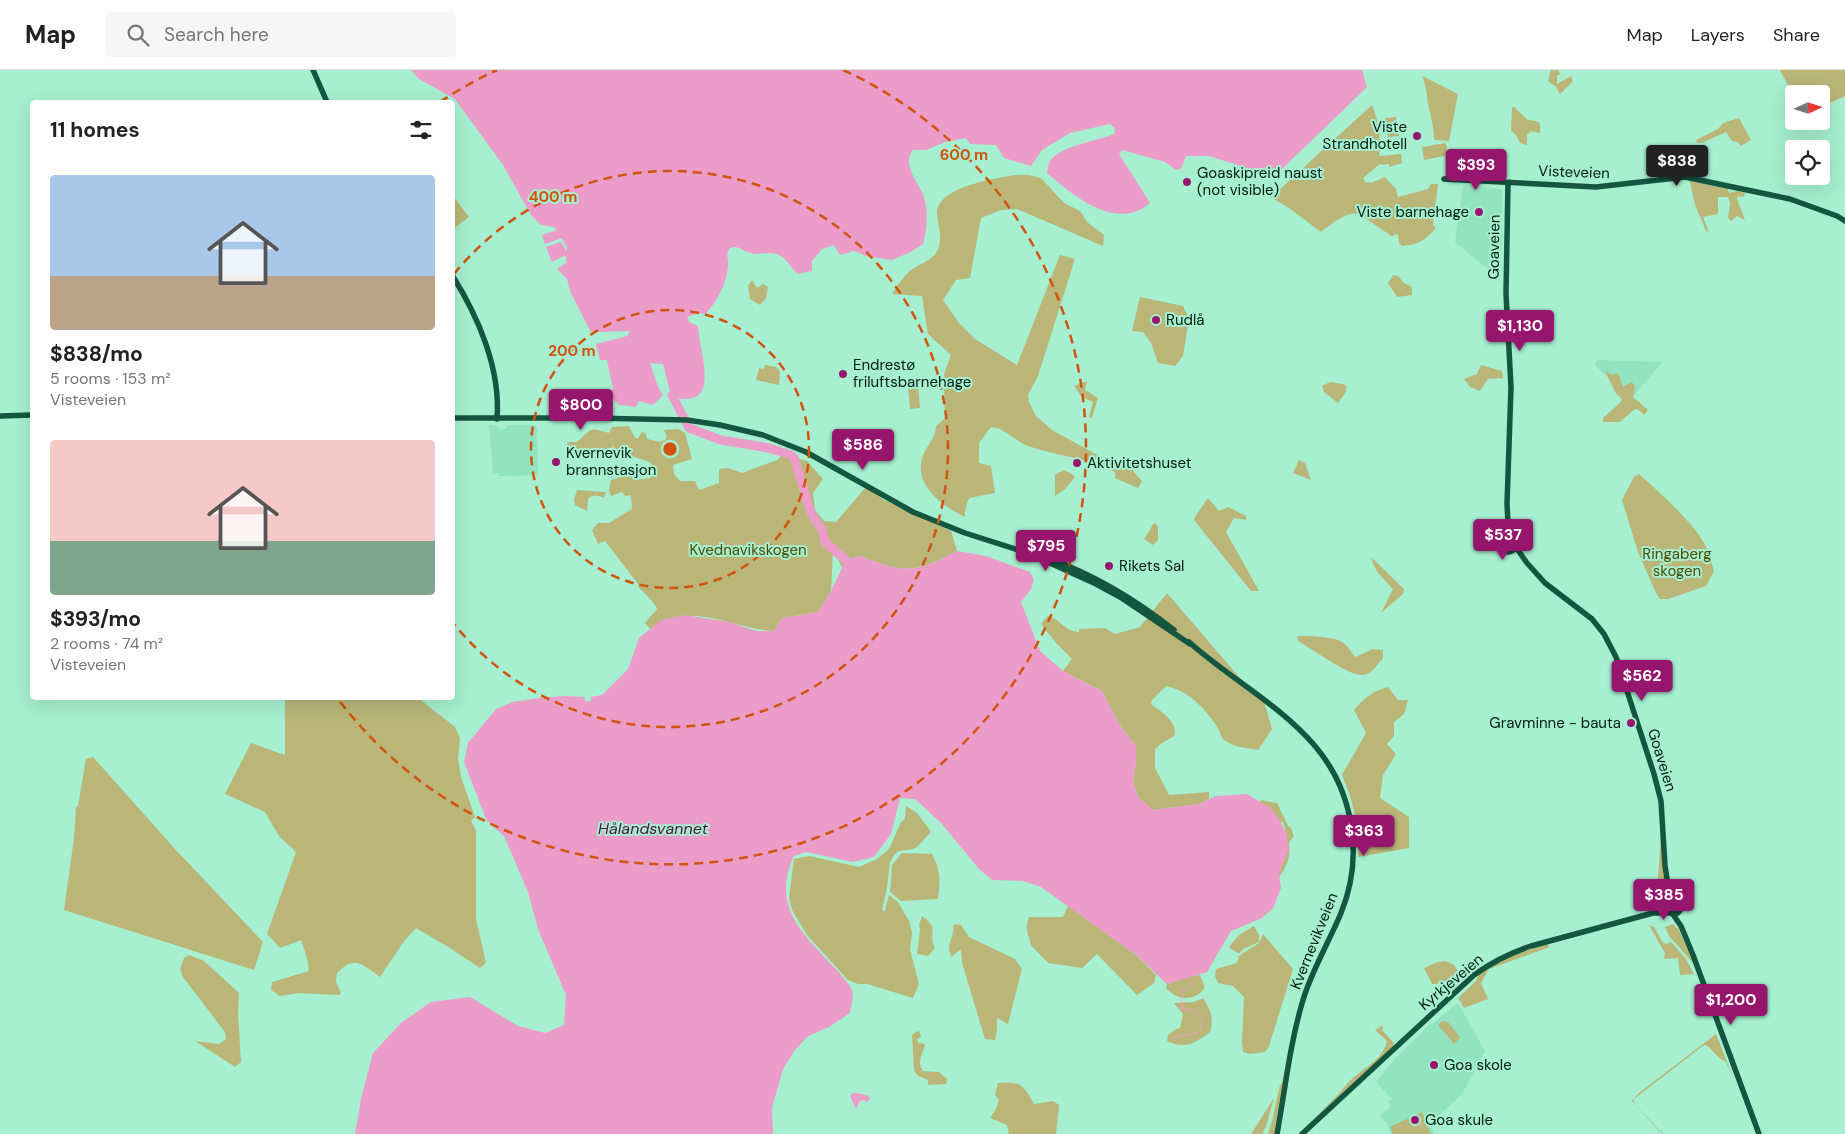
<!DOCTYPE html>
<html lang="en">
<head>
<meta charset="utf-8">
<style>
	body { margin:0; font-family:"DM Sans",sans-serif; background:#f6f6f6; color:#222; height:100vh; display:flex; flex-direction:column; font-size:19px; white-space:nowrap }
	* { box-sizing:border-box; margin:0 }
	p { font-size:16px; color:#767676 }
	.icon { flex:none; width:28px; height:28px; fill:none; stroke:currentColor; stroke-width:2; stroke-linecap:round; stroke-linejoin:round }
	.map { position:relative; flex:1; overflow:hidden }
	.sheet { position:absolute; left:30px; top:30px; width:425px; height:600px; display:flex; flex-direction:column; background:#fff; border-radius:5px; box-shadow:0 5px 20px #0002 }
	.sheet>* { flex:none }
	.needle { width:32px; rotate:86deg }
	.controls { position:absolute; left:1785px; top:15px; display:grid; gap:10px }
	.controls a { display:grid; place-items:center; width:45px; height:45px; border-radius:5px; background:#fff; box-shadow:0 5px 20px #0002; font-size:25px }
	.price { position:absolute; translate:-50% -42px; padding:0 11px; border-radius:5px; background:#97166d; color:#fff; font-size:16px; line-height:32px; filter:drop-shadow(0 1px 2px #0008) }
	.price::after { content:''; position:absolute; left:50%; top:30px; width:15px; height:11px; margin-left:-8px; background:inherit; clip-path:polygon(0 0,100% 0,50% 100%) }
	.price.current { background:#222; color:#fff }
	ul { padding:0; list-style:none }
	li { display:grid; align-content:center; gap:10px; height:265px; padding:0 20px }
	li span { display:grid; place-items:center; height:155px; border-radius:5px; color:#555 }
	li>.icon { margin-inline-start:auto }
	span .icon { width:90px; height:90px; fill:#fffc; stroke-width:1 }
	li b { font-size:21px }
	h2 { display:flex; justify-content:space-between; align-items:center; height:60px; padding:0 20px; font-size:21px }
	header { display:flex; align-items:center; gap:30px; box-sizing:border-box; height:70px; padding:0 25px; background:#fff; border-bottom:1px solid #e0e0e0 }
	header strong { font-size:24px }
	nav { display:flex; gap:28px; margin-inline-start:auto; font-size:18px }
	.search { width:350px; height:45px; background:#f6f6f6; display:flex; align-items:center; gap:12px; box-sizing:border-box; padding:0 18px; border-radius:5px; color:#767676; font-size:19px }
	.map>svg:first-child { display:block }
	.built { fill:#92e4c1 }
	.green { fill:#b9b678 }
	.water { fill:#ec9cc8 }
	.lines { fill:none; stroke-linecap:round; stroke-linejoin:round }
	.stream { stroke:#ec9cc8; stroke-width:1 }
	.river { stroke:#ec9cc8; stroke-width:9 }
	.major { stroke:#14563f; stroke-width:5.5 }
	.ring { fill:none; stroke:#d1530d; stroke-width:2.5; stroke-dasharray:9 6 }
	.poi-dot { fill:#97166d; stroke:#a6efd0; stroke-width:2 }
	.labels { text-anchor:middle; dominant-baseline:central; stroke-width:4; stroke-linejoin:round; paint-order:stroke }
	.poi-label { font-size:15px; fill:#001d12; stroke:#a6efd0; text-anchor:start }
	.street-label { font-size:15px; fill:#001d12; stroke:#a6efd0 }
	.park-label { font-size:15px; fill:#4f4b03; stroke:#a6efd0 }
	.water-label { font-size:16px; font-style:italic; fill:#550f3c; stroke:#a6efd0 }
	.centre { fill:#d1530d; stroke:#a6efd0; stroke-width:2.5 }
	.ring-label { font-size:15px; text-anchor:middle; font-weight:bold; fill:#d1530d; stroke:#a6efd0; stroke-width:4; stroke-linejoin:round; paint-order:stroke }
</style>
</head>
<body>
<header>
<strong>Map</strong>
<div class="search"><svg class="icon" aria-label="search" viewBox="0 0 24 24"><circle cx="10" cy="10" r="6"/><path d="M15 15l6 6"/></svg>Search here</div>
<nav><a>Map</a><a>Layers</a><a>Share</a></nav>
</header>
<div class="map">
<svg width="1845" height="1064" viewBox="0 0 1845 1064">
	<rect width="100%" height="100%" fill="#a6efd0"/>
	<g class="built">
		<path d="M1463 115 1496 118 1502 120V160H1500V163L1502 164 1500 201 1495 205 1455 172Z"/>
		<path d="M1531 255 1540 256 1548 263 1539 270 1518 263V259L1527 260Z"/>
		<path d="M1596 290 1662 292 1633 327 1635 317H1623L1612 305 1605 302 1608 308 1595 295Z"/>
		<path d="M489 355H495L501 359H506L508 355H535L537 357 538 405 504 406H499V403H493Z"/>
		<path d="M1458 933 1485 981 1462 1024 1430 1054 1434 1064H1391L1387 1054 1380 1046 1391 1036 1388 1032 1392 1029 1376 1012 1393 991 1424 960Z"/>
	</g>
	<g class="green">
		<path d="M1551 0H1558L1560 4 1557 6V14L1571 6 1573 11 1560 24 1556 17 1548 11Z"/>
		<path d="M1780 0H1845V26L1821 37V24H1794V27Z"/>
		<path d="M1422 6 1458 24 1449 71 1434 70C1434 57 1431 47 1428 34 1427 24 1426 16 1422 6Z"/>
		<path d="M1372 35C1379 52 1381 67 1379 86L1401 84 1402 93 1389 97V94L1382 95 1380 94 1363 108 1365 112 1371 113 1385 107 1396 119 1398 127 1428 119 1431 114H1438L1433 155 1436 158C1424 171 1420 174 1402 176L1399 173 1398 164 1393 165V167L1359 144C1346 141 1332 154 1321 162L1289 138 1270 127 1272 119 1279 120Z"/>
		<path d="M1512 37H1514L1528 50 1535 51 1540 53V63L1531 61 1527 65V75L1520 73 1516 65 1511 61Z"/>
		<path d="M1396 47 1399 66 1388 67 1384 50 1386 48Z"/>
		<path d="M1739 48 1751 70 1741 76 1738 72 1732 71 1726 62 1702 73H1697L1696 70 1718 59 1723 53Z"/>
		<path d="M1446 73 1448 85 1424 90 1422 77Z"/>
		<path d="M1014 105H1029L1041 108 1064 133 1080 141 1087 152 1104 165 1103 176 1017 139 1001 140 981 148 970 208 956 210 943 230 959 253 975 269 1017 295 1060 185 1075 189 1038 306 1028 325 1029 332 1036 346 1052 360 1110 392 1113 388 1131 397 1134 402 1142 411 1138 418 1115 408V402C1088 388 1057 386 1028 376 1015 371 1005 358 991 357L979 373V393L991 396 995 423 969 428 965 440V447C944 437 914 416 922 388 926 376 936 368 936 356L945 348 944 304 951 285 928 264 922 226 892 224C898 215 903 207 911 200 919 194 934 190 938 179 943 168 938 156 937 145 935 117 994 109 1014 105Z"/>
		<path d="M1690 111 1728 119 1729 123 1737 121 1745 123 1744 127 1738 126 1737 129 1745 150 1737 146 1731 151 1728 148 1730 133 1728 127H1718V144L1703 147 1708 160 1707 163 1695 135Z"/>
		<path d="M453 126 469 147 453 159Z"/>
		<path d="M1393 205 1398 206 1404 213 1412 217V225L1397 227 1388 213Z"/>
		<path d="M752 210 757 218 763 214 768 217 766 228 760 235 750 229 748 216Z"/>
		<path d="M1140 227 1183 236 1189 248 1183 286 1175 296 1158 293 1151 273 1143 262 1132 261Z"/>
		<path d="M765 295 776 297 780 301 779 315 756 310 759 298 764 299Z"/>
		<path d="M1481 295 1502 301 1503 308 1488 309 1480 321 1470 317 1464 309 1477 304Z"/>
		<path d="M1605 301 1612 305 1618 303 1623 317 1632 312 1635 317 1633 327 1648 340 1644 345 1639 340 1635 339 1620 352H1603V348L1621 332 1622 329 1615 322Z"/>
		<path d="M1087 311 1085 320 1098 328 1092 348 1089 347 1093 332 1082 327 1074 316Z"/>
		<path d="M1330 312 1343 314 1347 317 1346 322 1338 333 1324 322 1322 316Z"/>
		<path d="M918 314 920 338 910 339 908 315Z"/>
		<path d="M629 356 635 368H638L642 362 646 364 647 369 660 372 665 370 667 367 664 360 678 359 685 363 692 389 673 395 674 404 680 411H695L699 420 719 413V399L728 398 742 403 777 390 782 385 787 386 794 391C802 414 814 466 833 481L825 470 826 463 813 442 795 388 807 391 823 409 813 423 815 440 824 451 836 452 866 417 884 430 951 461 957 481C916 503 904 504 861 486L846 490 843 499 833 481 831 521 818 542 782 548 774 561C732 559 689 529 650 559L645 553 657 539C656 534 643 521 639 518L638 514 605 471 598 474 592 460 598 453H609L632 439 631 425 625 426 622 422 611 426 609 421 611 410 631 404 634 410 650 408 656 401 650 392 615 381 610 366 613 377 606 380 581 384 568 376 567 372H577C593 358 588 357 609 363L612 357Z"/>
		<path d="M1299 390 1305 393 1311 410 1293 403Z"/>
		<path d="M1064 400 1070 403 1075 407 1065 419 1055 426V405Z"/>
		<path d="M1639 404C1659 422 1686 446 1701 468 1708 478 1711 490 1714 501L1706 516 1668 529H1660L1656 523 1638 482 1622 430 1634 407Z"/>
		<path d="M577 420 606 422 604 428C597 425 593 424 588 429L587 441 575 435 574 430Z"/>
		<path d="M1208 428 1219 441 1228 437 1246 446V450L1234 448 1226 462 1259 521H1251L1194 450 1195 447Z"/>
		<path d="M1154 453 1158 456V470L1153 475 1144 469Z"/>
		<path d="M1371 487 1404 519 1403 524 1381 543 1393 519C1383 508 1374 501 1371 487Z"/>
		<path d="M1167 523 1245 614 1263 628 1272 659 1258 680C1247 678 1233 677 1224 670 1221 667 1219 660 1217 656 1204 638 1188 620 1166 616L1152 630 1151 634C1161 642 1179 652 1174 666L1162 673 1155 679V698L1169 725 1209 722V729L1199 734 1153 740 1138 727 1133 712 1136 692V676L1121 657 1102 621 1063 601 1072 589 1056 573 1041 554 1048 546C1063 550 1061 560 1079 562V559L1105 558 1115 564 1140 557Z"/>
		<path d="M1297 566C1310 566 1336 566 1345 574 1349 578 1352 583 1355 587L1373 579 1383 580V588C1377 595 1371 605 1362 605 1349 606 1311 578 1298 571Z"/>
		<path d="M1388 617 1398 630H1408L1404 644 1394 652V666L1387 674 1396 684 1383 705 1380 728 1409 747V778L1358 787C1360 759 1353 730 1342 705L1366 663 1354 640C1363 629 1374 620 1388 617Z"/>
		<path d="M285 628H418L455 657 460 668 458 689 461 707 475 747 471 751 476 760V849L486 893 480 898 450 878 416 858 405 870 380 907C363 894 354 885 337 903L336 912 341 923 339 925 298 923 280 926 271 920 272 912 309 901 307 888 301 870 280 878 267 864 296 782 279 766 265 742 225 724 251 673 285 685Z"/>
		<path d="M93 687 175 779 263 872 254 900 64 840 74 768 76 737 78 736 86 689Z"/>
		<path d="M1261 730 1277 733 1288 756 1291 758 1294 766 1289 772C1291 789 1286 799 1275 812L1286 762 1283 752H1276L1260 739Z"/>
		<path d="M906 736 917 743 931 762 919 775 914 779 898 781 894 785 890 792 887 818 882 840 885 841 889 825 898 832 909 851 912 863 910 880 919 914 913 928 867 914H858L848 910 807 865 792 840 789 828 794 789 809 786 859 797 877 789 889 779 901 752 905 749Z"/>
		<path d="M1661 764 1666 826 1663 832 1660 835 1653 822 1658 809Z"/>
		<path d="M902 783 932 784C941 801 940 810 938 829L901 831 890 822 892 795Z"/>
		<path d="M1068 836 1136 885 1156 905 1154 913 1137 925 1097 884 1082 898 1048 893 1031 875 1026 857 1029 847H1063Z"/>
		<path d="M922 846C941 859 927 863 935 878L928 886 917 884 920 860 919 855Z"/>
		<path d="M956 854 961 855 969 867 1015 889 1022 899 1008 954 997 948V960L995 970 985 969 962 893 961 879 951 887C951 884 949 881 949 878 949 870 955 864 953 855Z"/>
		<path d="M1673 854 1679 860 1694 894 1669 866 1665 857Z"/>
		<path d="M1649 855 1654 857 1663 873 1667 874 1671 872 1686 889 1694 904 1680 905 1678 888 1664 889 1665 883Z"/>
		<path d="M1254 856 1259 865V872L1243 879 1239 884 1229 877 1239 865Z"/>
		<path d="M1263 864 1293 899 1269 976 1265 982 1250 984 1243 982 1242 972 1244 927 1233 916 1218 913 1215 906 1216 899 1237 893 1239 886 1259 873Z"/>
		<path d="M1548 874 1549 877 1547 878 1489 899 1481 913 1488 929 1464 938 1458 928 1476 911 1477 907 1483 901 1518 883Z"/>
		<path d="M189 885 204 891 239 923 238 944 241 992 235 997 195 971 219 974 226 969 225 962 183 907 180 899 184 888Z"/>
		<path d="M1446 891 1454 895 1461 906 1453 914 1440 910 1437 914H1432L1424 898 1438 892Z"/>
		<path d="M1200 905 1205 917C1196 932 1177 931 1166 918L1167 914 1188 907Z"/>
		<path d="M1203 928C1211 941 1214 947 1210 962 1195 973 1186 980 1167 971L1168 965 1176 959 1180 958 1183 944 1174 933 1194 932Z"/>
		<path d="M1442 951 1448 952 1460 968 1454 974 1438 955Z"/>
		<path d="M1293 955 1274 1064H1268L1272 1051 1280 1015 1282 1014Z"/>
		<path d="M1383 955 1382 960 1394 973 1393 977 1297 1064C1314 1048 1332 1032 1347 1014 1359 1000 1383 991 1387 971L1375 960Z"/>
		<path d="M919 960 921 967 917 969 918 973 925 974C924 982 916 991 923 1001L939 1002 947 1009 946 1014 928 1015V1010L918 1006 914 1000 912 965Z"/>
		<path d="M1716 964 1734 1010 1726 992 1719 988 1708 976 1704 975 1634 1029V1033L1663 1064H1662L1632 1031 1639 1023Z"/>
		<path d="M998 1013C1022 1012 1023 1014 1034 1034L1053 1031 1059 1035 1056 1064H1009L1007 1055 990 1048 996 1039 999 1030 995 1025Z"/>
		<path d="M1274 1028 1266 1057 1262 1064H1251Z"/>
		<path d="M1422 1042 1431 1064H1393L1390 1057Z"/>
	</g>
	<g class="water">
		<path d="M411 0H1362L1367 17 1281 100 1268 108 1250 99 1209 86H1186L1181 99 1176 100 1165 92 1122 80 1119 84 1150 133C1116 162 1074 126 1047 103 1048 99 1048 94 1050 91 1062 75 1095 72 1114 64L1115 58 1110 54 1070 63 1042 80 1031 96 1004 88 996 75 970 74 966 68 945 72 926 80H913C900 96 922 115 925 131 928 146 927 159 923 174L911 182 892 190 866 186 854 181 840 185 834 175 822 179 812 191V201L798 204C791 198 787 189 779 185 769 180 761 186 751 183 743 182 738 174 730 178 725 184 729 190 728 197 726 215 717 232 705 244L698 243 687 247 689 252 698 256C698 279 723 337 677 328L674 323 671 325 663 294 650 293C654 303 656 316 663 325L653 335 639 331 636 337 619 335 608 324 613 319 607 290H600L596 274 627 266 630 261 599 262 590 261 571 223 567 209 557 199 566 193V187L564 186 552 192 546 177 561 172 566 181 567 178 562 168 545 174 542 165 557 160 554 157 541 155 531 145 503 95 455 29 419 9Z"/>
		<path d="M957 481 986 486 1030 502 1034 510 1031 519 1021 532 1040 581 1063 601 1102 621 1121 657 1136 676V692L1133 712 1138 727 1153 740 1199 734 1216 726 1247 724 1270 738 1279 749 1286 763 1289 779 1279 803 1281 818 1273 838 1262 848 1231 861 1207 902 1167 914 1136 885 1041 817 1023 811 992 810 979 799 941 753 915 729 900 728 891 764 874 787 853 792 806 782 794 786C772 834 799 860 830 893 836 899 849 913 852 920 854 926 851 937 850 943L829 957 808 966 795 980 783 999 772 1038 773 1064H355L361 1029 373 983 401 953 431 932 470 927 518 956 545 963 564 955 566 925 538 859 528 822 504 766 487 751 464 692 468 673 496 639 513 632 539 628 565 626 584 627 586 632 591 631V627L602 625 628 599 639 568 661 550 685 545 729 552 756 561H774L782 548 818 542 831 521 846 490 861 486C904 504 916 503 957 481Z"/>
		<path d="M853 1023 863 1024 867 1026 868 1025 870 1029 867 1032 864 1030 860 1031 856 1039 850 1026Z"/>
	</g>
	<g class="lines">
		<path class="stream" d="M1171 969C1181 964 1190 966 1200 961L1202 951 1195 941 1181 939 1183 921 1193 916 1188 907"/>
		<path class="river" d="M672 325 689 358 721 370 769 378 791 385 794 388 811 443 822 460 825 472 846 490"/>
		<g class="major">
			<path d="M313 0 327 32"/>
			<path d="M1444 109 1596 117 1685 107 1790 129 1837 146 1845 151"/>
			<path d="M1508 113 1506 224 1511 317 1507 434 1508 452 1512 467"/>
			<path d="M452 205C478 246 501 299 497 349"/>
			<path d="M0 346 32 345"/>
			<path d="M452 348H591L687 350 720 355 763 365 806 382 913 442 965 463 1028 483 1096 514 1120 527 1190 574"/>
			<circle cx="1508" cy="474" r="8"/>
			<path d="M1515 476 1527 493 1545 513 1592 549 1604 564 1616 587 1654 704 1661 731 1665 796 1668 815V833"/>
			<path d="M1048 488C1095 505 1135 529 1174 560"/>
			<path d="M1189 572C1229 608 1279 634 1315 676 1354 722 1364 787 1341 843 1329 872 1312 900 1303 930 1290 973 1285 1020 1277 1064"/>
			<circle cx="1674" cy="837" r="7"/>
			<path d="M1672 843 1681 856 1693 885 1759 1064"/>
			<path d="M1302 1064 1474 905C1492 892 1510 883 1531 876L1653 843H1671"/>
		</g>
	</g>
	<g class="ring">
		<circle cx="670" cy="379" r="139"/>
		<path d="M454 204A278 278 0 1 1 454 554"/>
		<path d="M440 32A416 416 0 0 1 497 0M843 0A416 416 0 1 1 338 629"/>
	</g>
	<g class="poi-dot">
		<circle cx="1417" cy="66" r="5"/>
		<circle cx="1187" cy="112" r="5"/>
		<circle cx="1479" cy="142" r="5"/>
		<circle cx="1156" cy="250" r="5"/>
		<circle cx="843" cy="304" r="5"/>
		<circle cx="556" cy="392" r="5"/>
		<circle cx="1077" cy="393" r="5"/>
		<circle cx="1109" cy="496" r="5"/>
		<circle cx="1631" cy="653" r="5"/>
		<circle cx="1434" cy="995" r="5"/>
		<circle cx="1415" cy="1050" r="5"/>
	</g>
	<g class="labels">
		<g class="poi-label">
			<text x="1407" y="57" text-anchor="end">Viste<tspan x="1407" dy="17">Strandhotell</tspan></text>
			<text x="1197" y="103">Goaskipreid naust<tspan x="1197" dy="17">(not visible)</tspan></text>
			<text x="1469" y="142" text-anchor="end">Viste barnehage</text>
			<text x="1166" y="250">Rudlå</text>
			<text x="853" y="295">Endrestø<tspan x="853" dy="17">friluftsbarnehage</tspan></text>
			<text x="566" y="383">Kvernevik<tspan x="566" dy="17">brannstasjon</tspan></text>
			<text x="1087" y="393">Aktivitetshuset</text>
			<text x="1119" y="496">Rikets Sal</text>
			<text x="1621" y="653" text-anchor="end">Gravminne - bauta</text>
			<text x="1444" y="995">Goa skole</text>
			<text x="1425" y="1050">Goa skule</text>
		</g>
		<g class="street-label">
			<text transform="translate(1574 102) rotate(2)">Visteveien</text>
			<text transform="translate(1494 177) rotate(-89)">Goaveien</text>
			<text transform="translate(1662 690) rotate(73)">Goaveien</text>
			<text transform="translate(1314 871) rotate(-68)">Kvernevikveien</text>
			<text transform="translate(1451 912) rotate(-40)">Kyrkjeveien</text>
		</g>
		<g class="park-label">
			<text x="748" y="480">Kvednavikskogen</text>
			<text x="1677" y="484">Ringaberg<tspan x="1677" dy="17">skogen</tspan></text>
		</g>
		<g class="water-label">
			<text x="653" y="758">Hålandsvannet</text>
		</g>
	</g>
	<circle cx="670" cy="379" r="8" class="centre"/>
	<g class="ring-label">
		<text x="964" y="90">600 m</text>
		<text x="553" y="132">400 m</text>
		<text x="572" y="286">200 m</text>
	</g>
</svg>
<div class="controls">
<a><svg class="needle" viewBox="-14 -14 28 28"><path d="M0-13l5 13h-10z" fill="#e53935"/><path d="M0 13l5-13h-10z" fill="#767676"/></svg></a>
<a><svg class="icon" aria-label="locate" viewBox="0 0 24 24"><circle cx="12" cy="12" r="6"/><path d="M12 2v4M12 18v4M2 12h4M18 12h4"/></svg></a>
</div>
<b class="price current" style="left:1677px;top:117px">$838</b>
<b class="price" style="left:1476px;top:121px">$393</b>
<b class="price" style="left:1520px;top:282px">$1,130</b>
<b class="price" style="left:581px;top:361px">$800</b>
<b class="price" style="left:863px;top:401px">$586</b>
<b class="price" style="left:1503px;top:491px">$537</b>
<b class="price" style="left:1046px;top:502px">$795</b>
<b class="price" style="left:1642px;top:632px">$562</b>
<b class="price" style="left:1364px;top:787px">$363</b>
<b class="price" style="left:1664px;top:851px">$385</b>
<b class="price" style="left:1731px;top:956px">$1,200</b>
<section class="sheet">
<h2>11 homes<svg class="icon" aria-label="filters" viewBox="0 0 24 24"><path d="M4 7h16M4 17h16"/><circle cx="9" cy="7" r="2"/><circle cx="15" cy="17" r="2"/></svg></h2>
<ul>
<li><span style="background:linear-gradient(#a9c7e8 65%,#b9a48a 0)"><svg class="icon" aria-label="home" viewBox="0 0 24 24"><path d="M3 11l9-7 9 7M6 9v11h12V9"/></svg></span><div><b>$838/mo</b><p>5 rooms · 153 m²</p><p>Visteveien</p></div></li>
<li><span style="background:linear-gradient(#f6c9c9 65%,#7fa58c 0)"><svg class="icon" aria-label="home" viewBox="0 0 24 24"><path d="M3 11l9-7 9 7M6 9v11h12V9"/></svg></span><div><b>$393/mo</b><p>2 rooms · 74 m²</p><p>Visteveien</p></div></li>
</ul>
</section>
</div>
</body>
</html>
